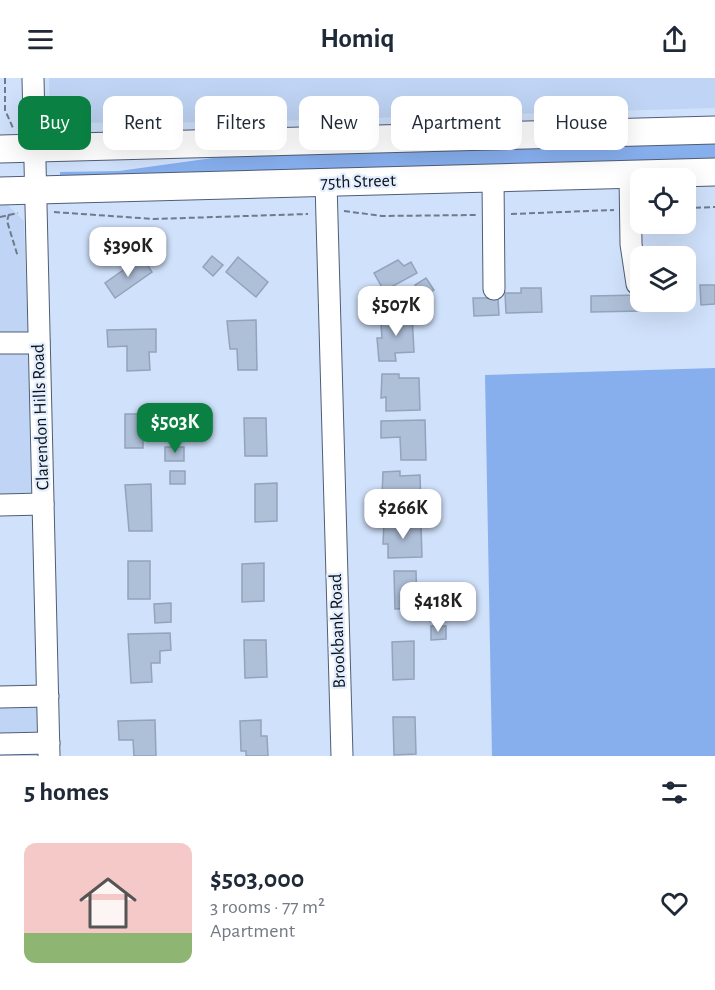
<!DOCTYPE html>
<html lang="en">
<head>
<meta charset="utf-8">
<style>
	body { margin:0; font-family:"Alegreya Sans",sans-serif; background:#f2f2f3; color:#1f2937; height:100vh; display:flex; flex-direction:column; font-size:22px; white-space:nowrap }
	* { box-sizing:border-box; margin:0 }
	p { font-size:20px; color:#747a83 }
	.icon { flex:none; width:33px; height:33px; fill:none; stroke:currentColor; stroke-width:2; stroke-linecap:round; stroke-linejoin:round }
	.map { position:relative; height:678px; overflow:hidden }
	.panel { display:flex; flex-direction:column; background:#fff; flex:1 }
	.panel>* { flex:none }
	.banner { position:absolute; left:18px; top:18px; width:680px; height:54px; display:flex; gap:12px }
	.fabs { position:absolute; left:630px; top:90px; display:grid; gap:12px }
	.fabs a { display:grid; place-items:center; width:66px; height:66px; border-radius:12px; background:#fff; box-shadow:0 6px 24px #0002; font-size:30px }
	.price { position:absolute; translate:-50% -51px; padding:0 14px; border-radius:12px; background:#fff; color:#222; font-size:20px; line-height:39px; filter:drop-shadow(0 2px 3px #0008) }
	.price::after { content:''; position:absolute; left:50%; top:36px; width:18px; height:14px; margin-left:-9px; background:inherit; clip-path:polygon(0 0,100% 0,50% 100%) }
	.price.active { background:#0b8043; color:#fff }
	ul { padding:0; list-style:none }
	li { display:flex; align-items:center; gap:18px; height:150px; padding:0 24px }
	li+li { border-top:2px solid #e0e1e3 }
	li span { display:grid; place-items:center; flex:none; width:168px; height:120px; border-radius:12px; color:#555 }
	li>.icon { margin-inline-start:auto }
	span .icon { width:72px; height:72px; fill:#fffc; stroke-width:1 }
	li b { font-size:26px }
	h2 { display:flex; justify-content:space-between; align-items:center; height:72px; padding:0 24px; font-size:26px }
	.chip { padding:0 21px; border-radius:12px; background:#fff; box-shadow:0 6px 24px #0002; font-size:21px; line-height:54px }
	.chip.active { background:#0b8043; color:#fff }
	header { display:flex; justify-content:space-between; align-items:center; height:78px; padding:0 24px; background:#fff; font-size:27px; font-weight:700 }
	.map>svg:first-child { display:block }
	.built { fill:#c0d5f5 }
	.green { fill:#87afee }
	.building { fill:#aebfd8; stroke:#93a3bb; stroke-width:1.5 }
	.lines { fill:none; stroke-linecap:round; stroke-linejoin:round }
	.minor-casing { stroke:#505e75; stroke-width:23 }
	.major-casing { stroke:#505e75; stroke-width:29 }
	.path { stroke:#6f7b8c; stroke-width:2; stroke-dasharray:6 3; stroke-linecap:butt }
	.minor { stroke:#fff; stroke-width:21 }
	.major { stroke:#fff; stroke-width:27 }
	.labels { text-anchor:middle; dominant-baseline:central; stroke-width:4.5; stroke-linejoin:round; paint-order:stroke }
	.street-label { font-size:18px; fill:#0b1119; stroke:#e3eefe }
</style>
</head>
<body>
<header><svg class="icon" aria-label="menu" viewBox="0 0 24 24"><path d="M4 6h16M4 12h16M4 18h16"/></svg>Homiq<svg class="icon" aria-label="share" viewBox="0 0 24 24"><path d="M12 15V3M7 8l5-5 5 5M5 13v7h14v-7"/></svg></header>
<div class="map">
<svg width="715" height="678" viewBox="0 0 715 678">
	<rect width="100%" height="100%" fill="#d0e1fb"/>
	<g class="built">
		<path d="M49 0H715V30L235 44 50 45Z"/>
		<path d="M0 122H3L24 143 34 438H0Z"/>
		<path d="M38 606 40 678H0V607Z"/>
	</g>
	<g class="green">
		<path d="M715 61V87L60 102V94L119 93 271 72Z"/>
		<path d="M715 290V678H492L485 297Z"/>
	</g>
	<g class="building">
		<path d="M212 178 223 187 213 198 203 189Z"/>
		<path d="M142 179 152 194 115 220 105 205Z"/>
		<path d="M238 179 268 204 256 219 226 194Z"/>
		<path d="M398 182 404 188 411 184 417 195 384 213 374 195Z"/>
		<path d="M426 200 434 212 422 219 415 207Z"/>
		<path d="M700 207H715V226L701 227Z"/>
		<path d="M521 210H541L542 234 506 235 505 215H521Z"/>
		<path d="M640 217 643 233 591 234V218Z"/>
		<path d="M473 220H498L499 237 474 238Z"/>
		<path d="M412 236 414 274 395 275 396 283H379L377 260H382L381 246H387L386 237Z"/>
		<path d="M256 242 257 292H238L237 271H230L227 243Z"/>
		<path d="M156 251V274H149L150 292 127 293V268L108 269 107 252Z"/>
		<path d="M382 296H399V300H419L420 332 386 333V319L381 320Z"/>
		<path d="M125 336H170V355L143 354V370H125Z"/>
		<path d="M244 340H266L267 378H245Z"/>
		<path d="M425 342 426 382H401L400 359 381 360V343Z"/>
		<rect x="165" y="369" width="19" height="14"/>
		<rect x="170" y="393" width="15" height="13"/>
		<path d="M400 393V398L420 397 421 430 387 431V417H382L383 394Z"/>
		<path d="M277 405V443L255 444V406Z"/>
		<path d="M151 406 152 453H129L125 407Z"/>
		<path d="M401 442V447H421L422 479 388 480V466H383L384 443Z"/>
		<rect x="128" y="483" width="22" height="38"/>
		<path d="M264 485V523L242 524V486Z"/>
		<path d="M394 493H416L417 530 395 531Z"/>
		<path d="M171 525V544L155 545 154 526Z"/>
		<path d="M431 548H446V561L431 562Z"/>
		<path d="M170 555 171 572 160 573V585H151L152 604 131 605 128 556Z"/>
		<path d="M244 562H266L267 599 245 600Z"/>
		<path d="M414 563V601L393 602 392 564Z"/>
		<path d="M393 639H415L416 676 394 677Z"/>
		<path d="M155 642 156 678H134L133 662H119L118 643Z"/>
		<path d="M261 642V658H267L268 678H246V673H241L240 643Z"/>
	</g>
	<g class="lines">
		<defs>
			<g id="minor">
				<path d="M33 0 49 678"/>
				<path d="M630 97 631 166 637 206"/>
				<path d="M493 100 494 211"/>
				<path d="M326 105 342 678"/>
				<path d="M0 265H39"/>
				<path d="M0 427 43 426"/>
				<path d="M0 619 48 618"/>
				<path d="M0 666 49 665"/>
			</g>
			<g id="major">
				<path d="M0 71 715 52"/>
				<path d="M0 113 715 94"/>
			</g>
		</defs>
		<use href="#minor" class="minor-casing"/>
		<use href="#major" class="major-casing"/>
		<g class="path">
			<path d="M5 0V32L13 50"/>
			<path d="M686 130 715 129"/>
			<path d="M344 133 382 138 476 137"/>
			<path d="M54 134 154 141 308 136"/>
			<path d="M9 136 7 143 18 179"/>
			<path d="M511 136 614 132"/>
			<path d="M0 139 18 135"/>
		</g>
		<use href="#minor" class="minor"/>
		<use href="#major" class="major"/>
	</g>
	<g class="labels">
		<g class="street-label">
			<text transform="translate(358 104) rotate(-2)">75th Street</text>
			<text transform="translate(41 339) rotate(-92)">Clarendon Hills Road</text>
			<text transform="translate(338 553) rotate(-92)">Brookbank Road</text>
		</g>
	</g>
</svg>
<div class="fabs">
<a><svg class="icon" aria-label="locate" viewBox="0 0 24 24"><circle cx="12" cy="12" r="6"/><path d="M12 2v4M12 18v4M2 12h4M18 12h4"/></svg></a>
<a><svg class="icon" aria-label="layers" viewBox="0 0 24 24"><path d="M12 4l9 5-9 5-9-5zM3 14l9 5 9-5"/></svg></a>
</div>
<b class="price" style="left:128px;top:200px">$390K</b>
<b class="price" style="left:396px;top:259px">$507K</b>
<b class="price active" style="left:175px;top:376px">$503K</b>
<b class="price" style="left:403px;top:462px">$266K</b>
<b class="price" style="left:438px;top:555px">$418K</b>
<div class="banner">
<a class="chip active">Buy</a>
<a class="chip">Rent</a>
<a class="chip">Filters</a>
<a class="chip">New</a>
<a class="chip">Apartment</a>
<a class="chip">House</a>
</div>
</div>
<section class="panel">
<h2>5 homes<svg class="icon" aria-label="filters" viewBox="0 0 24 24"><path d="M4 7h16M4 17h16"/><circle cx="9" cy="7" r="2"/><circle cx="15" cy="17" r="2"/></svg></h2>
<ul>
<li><span style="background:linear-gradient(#f6c9c9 75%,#8fb573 0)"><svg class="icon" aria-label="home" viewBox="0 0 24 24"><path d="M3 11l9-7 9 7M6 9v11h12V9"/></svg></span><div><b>$503,000</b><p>3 rooms · 77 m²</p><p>Apartment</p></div><svg class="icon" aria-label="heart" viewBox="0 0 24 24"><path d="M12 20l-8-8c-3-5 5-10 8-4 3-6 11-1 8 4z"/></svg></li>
</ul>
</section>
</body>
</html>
